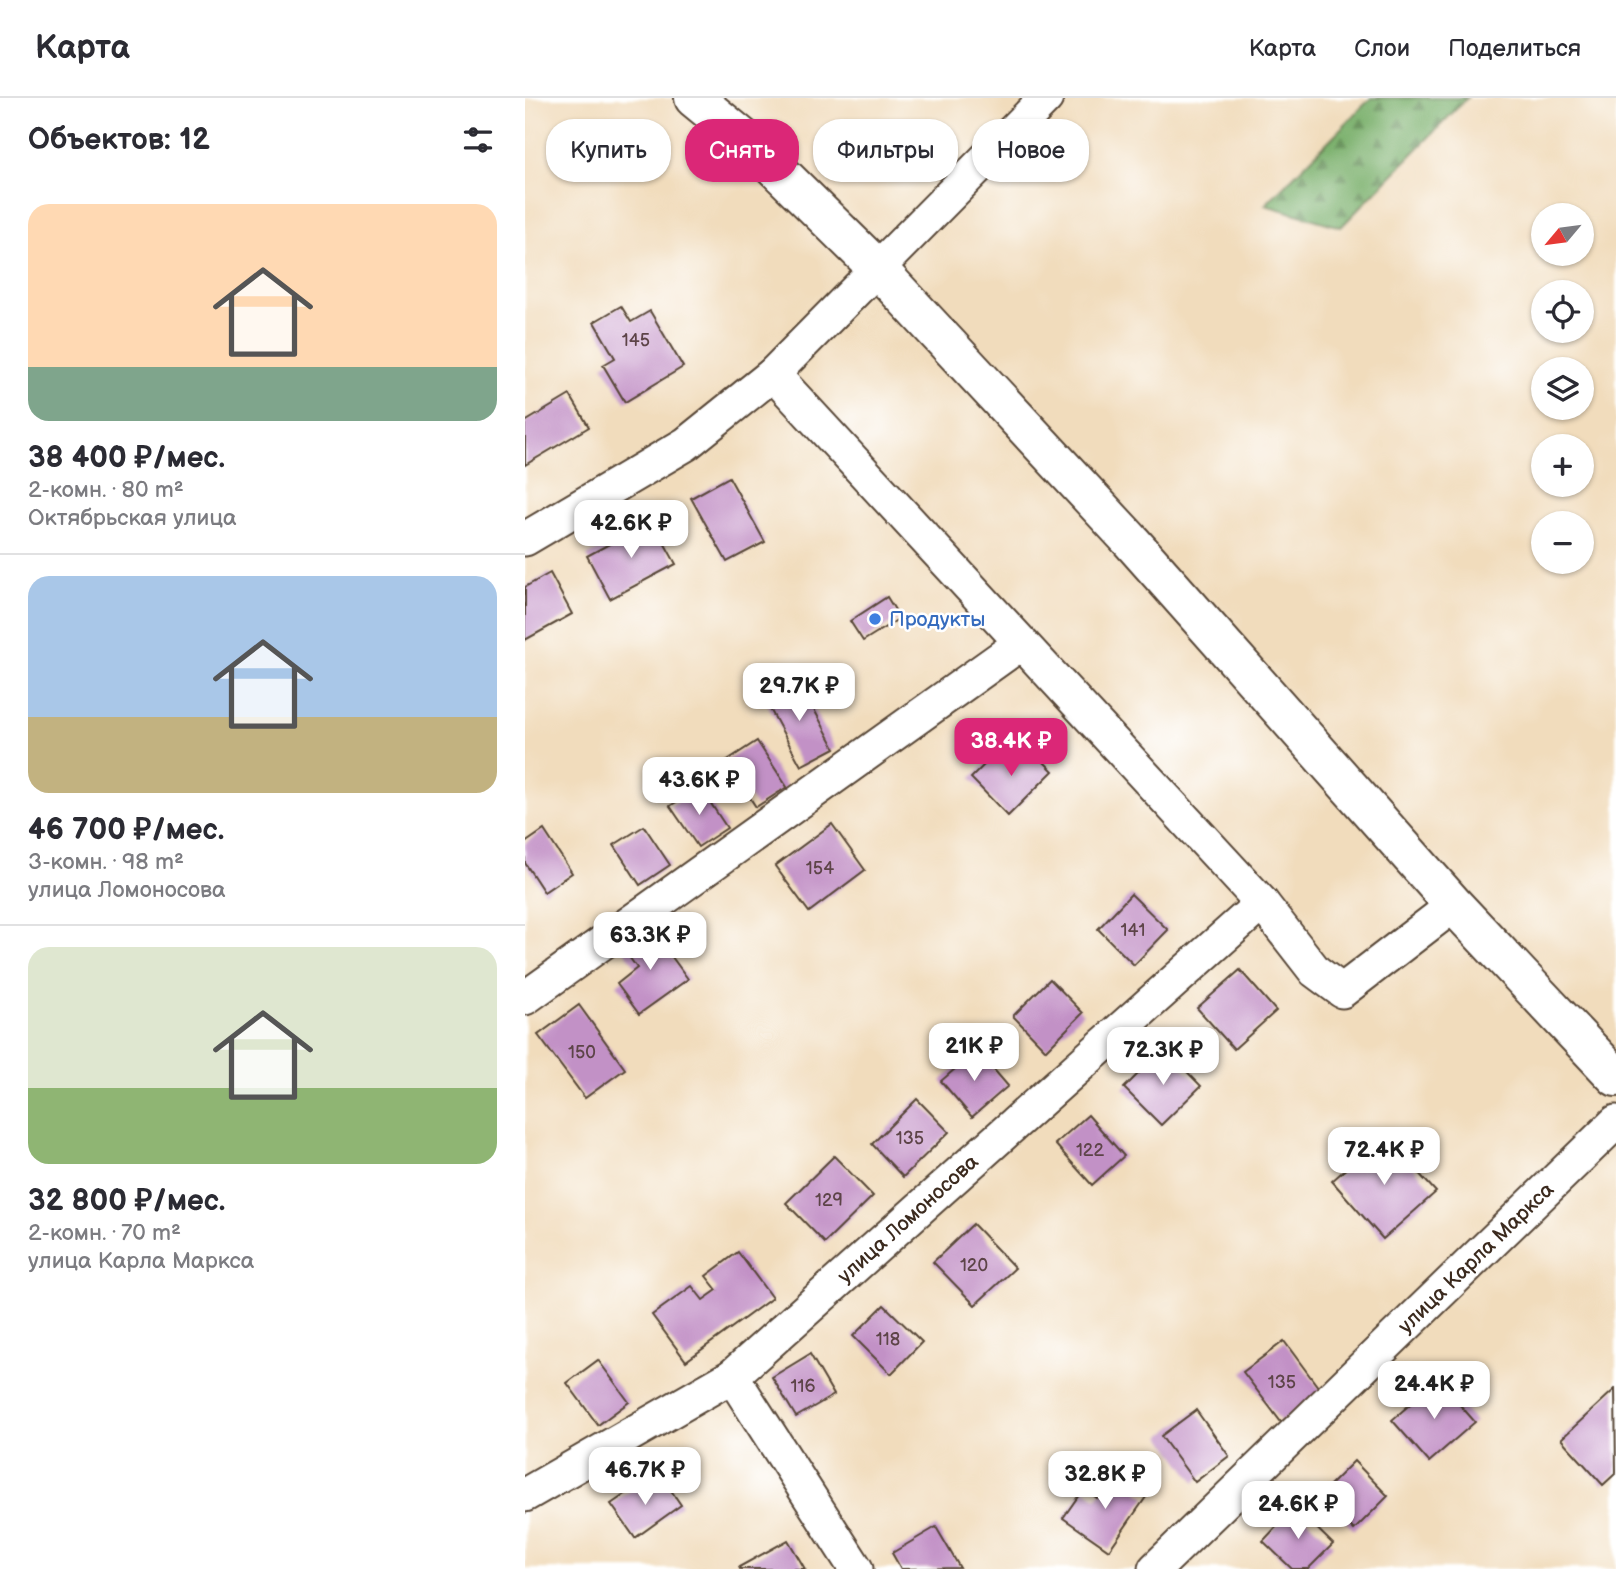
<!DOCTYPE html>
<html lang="ru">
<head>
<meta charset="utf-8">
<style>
	body { margin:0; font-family:"Balsamiq Sans",sans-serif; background:#f2f2f3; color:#2b2b33; height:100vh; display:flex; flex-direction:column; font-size:26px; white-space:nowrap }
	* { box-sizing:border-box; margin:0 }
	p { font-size:23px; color:#7c7c81 }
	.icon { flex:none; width:38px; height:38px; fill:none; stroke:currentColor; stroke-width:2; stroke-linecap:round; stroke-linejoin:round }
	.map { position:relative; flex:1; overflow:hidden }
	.panel { display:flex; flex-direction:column; background:#fff; width:525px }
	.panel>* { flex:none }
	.guide { position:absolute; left:21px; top:21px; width:665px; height:63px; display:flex; gap:14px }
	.needle { width:46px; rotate:241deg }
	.buttons { position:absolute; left:1006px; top:105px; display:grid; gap:14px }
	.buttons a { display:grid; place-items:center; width:63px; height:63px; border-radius:50%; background:#fff; box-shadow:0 2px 5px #0004; font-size:35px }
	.price { position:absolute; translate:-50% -60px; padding:0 16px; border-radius:14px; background:#fff; color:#222; font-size:23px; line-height:46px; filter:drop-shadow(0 2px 4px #0008) }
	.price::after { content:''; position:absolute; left:50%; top:42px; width:21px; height:16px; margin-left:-10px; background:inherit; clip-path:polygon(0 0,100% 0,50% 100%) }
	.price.current { background:#db2777; color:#fff }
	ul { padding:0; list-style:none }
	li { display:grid; align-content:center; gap:14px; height:371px; padding:0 28px }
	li+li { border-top:2px solid #e1e1e2 }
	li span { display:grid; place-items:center; height:217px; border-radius:21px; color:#555 }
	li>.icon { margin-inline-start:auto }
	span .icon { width:126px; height:126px; fill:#fffc; stroke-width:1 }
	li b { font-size:30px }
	h2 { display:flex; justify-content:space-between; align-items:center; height:84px; padding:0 28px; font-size:30px }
	.pill { padding:0 24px; border-radius:28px; background:#fff; box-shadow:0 2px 5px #0004; font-size:24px; line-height:63px }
	.pill.current { background:#db2777; color:#fff }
	header { display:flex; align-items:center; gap:42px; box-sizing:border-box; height:98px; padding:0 35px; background:#fff; border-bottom:2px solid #e1e1e2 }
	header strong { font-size:33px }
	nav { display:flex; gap:38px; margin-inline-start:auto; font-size:24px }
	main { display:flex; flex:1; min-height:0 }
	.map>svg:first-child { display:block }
	.forest { fill:url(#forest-firs); stroke:#5a6d45; stroke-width:2 }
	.building { fill:#c291c6 }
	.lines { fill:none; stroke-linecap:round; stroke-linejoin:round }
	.minor-casing { stroke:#564536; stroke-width:37 }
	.major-casing { stroke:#564536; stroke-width:42 }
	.minor { stroke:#fff; stroke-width:33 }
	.major { stroke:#fff; stroke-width:38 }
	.shop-dot { fill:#3f7fe0; stroke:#fff; stroke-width:2.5 }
	.labels { text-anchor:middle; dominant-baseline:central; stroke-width:5; stroke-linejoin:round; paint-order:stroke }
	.number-label { font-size:18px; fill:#5d4448 }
	.shop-label { font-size:21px; fill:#366cbe; stroke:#fff; text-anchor:start }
	.street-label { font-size:21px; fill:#3b2a1e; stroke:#fff }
</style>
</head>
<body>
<header>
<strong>Карта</strong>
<nav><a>Карта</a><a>Слои</a><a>Поделиться</a></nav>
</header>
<main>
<section class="panel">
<h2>Объектов: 12<svg class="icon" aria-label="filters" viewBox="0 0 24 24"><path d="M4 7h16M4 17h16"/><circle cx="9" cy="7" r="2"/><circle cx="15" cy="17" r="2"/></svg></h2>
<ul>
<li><span style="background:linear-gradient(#ffd9b3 75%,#7fa58c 0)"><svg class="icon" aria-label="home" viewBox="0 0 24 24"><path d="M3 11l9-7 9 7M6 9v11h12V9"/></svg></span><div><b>38 400 ₽/мес.</b><p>2-комн. · 80 m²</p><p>Октябрьская улица</p></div></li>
<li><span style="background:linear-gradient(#a9c7e8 65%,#c2b280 0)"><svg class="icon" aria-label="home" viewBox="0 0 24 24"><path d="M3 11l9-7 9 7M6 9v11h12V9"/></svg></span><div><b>46 700 ₽/мес.</b><p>3-комн. · 98 m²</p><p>улица Ломоносова</p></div></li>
<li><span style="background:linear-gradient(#dfe7d0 65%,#8fb573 0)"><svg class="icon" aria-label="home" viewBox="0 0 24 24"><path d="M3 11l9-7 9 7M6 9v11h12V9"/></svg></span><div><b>32 800 ₽/мес.</b><p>2-комн. · 70 m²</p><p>улица Карла Маркса</p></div></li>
</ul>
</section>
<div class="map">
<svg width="1091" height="1471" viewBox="0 0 1091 1471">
	<defs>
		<pattern id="forest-firs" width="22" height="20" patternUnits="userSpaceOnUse" patternTransform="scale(1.75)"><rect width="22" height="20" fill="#7ab06c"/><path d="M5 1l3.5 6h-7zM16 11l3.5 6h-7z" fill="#658f58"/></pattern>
	</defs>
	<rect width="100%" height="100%" fill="#fff"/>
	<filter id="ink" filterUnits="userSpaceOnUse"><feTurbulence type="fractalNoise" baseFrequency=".0143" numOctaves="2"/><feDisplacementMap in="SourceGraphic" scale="14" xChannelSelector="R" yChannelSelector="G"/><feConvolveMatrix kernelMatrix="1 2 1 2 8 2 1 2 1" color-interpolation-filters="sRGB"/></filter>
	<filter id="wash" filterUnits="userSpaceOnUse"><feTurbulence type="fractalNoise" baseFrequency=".00686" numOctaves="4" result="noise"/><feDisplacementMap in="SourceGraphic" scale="28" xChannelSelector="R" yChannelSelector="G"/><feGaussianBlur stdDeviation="1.57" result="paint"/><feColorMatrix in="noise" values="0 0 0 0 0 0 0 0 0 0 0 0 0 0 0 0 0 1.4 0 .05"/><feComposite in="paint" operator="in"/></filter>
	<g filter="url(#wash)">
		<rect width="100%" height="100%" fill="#f1dcbc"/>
		<path class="forest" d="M846 0H942L816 129 740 107Z"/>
		<g id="blocks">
			<g class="building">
				<path d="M96 208 106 224 125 213 158 269 100 304 78 267 90 260 69 224Z"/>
				<path d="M45 297 64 329 0 367V324Z"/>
				<path d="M204 379 240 444 202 464 166 400Z"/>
				<path d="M127 423 151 466 85 501 62 458Z"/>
				<path d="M25 475 47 516 0 542V489Z"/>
				<path d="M362 499 375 520 338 543 325 523Z"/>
				<path d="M273 582 310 650 276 668 239 600Z"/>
				<path d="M232 643 262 689 231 709 201 663Z"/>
				<path d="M478 648 492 662 505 650 528 673 483 718 446 680Z"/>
				<path d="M175 689 202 730 173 749 145 708Z"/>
				<path d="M307 726 340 772 284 814 250 768Z"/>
				<path d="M119 728 145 767 115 787 89 747Z"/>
				<path d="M19 732 47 775 19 794 0 765V745Z"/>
				<path d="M606 796 643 832 609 867 573 831Z"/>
				<path d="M125 829 163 881 114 916 92 886 112 870 97 849Z"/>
				<path d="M715 872 751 913 709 951 672 910Z"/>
				<path d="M525 881 558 915 521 952 488 918Z"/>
				<path d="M54 907 100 971 60 1000 13 937Z"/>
				<path d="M639 950 676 988 636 1027 599 990Z"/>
				<path d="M452 952 483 988 447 1019 416 983Z"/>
				<path d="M392 1001 424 1034 378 1079 347 1046Z"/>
				<path d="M563 1017 599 1058 567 1087 530 1046Z"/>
				<path d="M859 1037 911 1094 858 1141 807 1083Z"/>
				<path d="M309 1058 348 1098 300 1145 261 1105Z"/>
				<path d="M448 1126 490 1170 450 1207 408 1164Z"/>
				<path d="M213 1154 247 1200 161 1263 127 1217 167 1188 178 1202 192 1192 181 1178Z"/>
				<path d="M359 1207 397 1244 366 1276 328 1238Z"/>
				<path d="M759 1243 796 1293 756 1324 718 1274Z"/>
				<path d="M285 1256 309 1297 271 1319 247 1279Z"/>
				<path d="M73 1262 104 1304 73 1327 42 1285Z"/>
				<path d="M913 1282 950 1324 904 1364 867 1322Z"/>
				<path d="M1090 1291 1091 1375 1078 1387 1036 1341Z"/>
				<path d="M671 1312 704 1358 670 1384 636 1338Z"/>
				<path d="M829 1363 863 1398 829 1432 795 1397Z"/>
				<path d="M588 1376 621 1399 584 1452 538 1420 559 1390 572 1400Z"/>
				<path d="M121 1382 129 1393 141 1385 156 1407 110 1440 86 1406Z"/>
				<path d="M770 1409 808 1446 783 1471H767L738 1443Z"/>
				<path d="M411 1429 435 1470 376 1471 367 1455Z"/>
				<path d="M263 1442 280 1471H215L214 1469Z"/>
			</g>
		</g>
	</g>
	<g filter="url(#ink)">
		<use href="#blocks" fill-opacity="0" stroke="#564536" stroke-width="2"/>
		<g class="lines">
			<defs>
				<g id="minor">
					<path d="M248 276 737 805 790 873 817 893 929 807"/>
					<path d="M0 441 161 346 248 276 521 0"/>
					<path d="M0 900 495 546"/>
					<path d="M207 1278 331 1471"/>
					<path d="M0 1397 207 1278 737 805"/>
					<path d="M630 1471 1091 1024"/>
				</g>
				<path id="major" d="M169 0 230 50 351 169 605 442 929 807 1091 979"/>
			</defs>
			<use href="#minor" class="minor-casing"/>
			<use href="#major" class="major-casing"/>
			<use href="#minor" class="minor"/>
			<use href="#major" class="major"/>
		</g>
	</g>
	<circle class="shop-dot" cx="350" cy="521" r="7"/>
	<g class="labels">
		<g class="number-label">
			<text x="111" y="242">145</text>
			<text x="295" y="770">154</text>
			<text x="608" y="832">141</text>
			<text x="57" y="954">150</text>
			<text x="385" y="1040">135</text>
			<text x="565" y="1052">122</text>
			<text x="304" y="1102">129</text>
			<text x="449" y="1167">120</text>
			<text x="363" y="1241">118</text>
			<text x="757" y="1284">135</text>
			<text x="278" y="1288">116</text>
		</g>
		<g class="shop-label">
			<text x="364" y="521">Продукты</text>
		</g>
		<g class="street-label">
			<text transform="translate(383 1121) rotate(-42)">улица Ломоносова</text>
			<text transform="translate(951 1160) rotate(-44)">улица Карла Маркса</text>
		</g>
	</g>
</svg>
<div class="buttons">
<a><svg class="needle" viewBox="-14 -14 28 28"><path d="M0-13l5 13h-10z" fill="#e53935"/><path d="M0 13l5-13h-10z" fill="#7c7c81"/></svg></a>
<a><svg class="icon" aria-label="locate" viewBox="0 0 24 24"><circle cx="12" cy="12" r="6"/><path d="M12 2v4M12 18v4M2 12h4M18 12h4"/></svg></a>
<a><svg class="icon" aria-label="layers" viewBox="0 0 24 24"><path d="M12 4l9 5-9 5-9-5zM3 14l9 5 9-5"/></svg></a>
<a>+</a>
<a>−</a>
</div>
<b class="price" style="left:106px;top:462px">42.6K ₽</b>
<b class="price" style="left:274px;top:625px">29.7K ₽</b>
<b class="price current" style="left:486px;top:680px">38.4K ₽</b>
<b class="price" style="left:174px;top:719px">43.6K ₽</b>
<b class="price" style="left:125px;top:874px">63.3K ₽</b>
<b class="price" style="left:449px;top:985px">21K ₽</b>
<b class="price" style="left:638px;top:989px">72.3K ₽</b>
<b class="price" style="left:859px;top:1089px">72.4K ₽</b>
<b class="price" style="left:909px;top:1323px">24.4K ₽</b>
<b class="price" style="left:120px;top:1409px">46.7K ₽</b>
<b class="price" style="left:580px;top:1413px">32.8K ₽</b>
<b class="price" style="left:773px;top:1443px">24.6K ₽</b>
<div class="guide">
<a class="pill">Купить</a>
<a class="pill current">Снять</a>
<a class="pill">Фильтры</a>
<a class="pill">Новое</a>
</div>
</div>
</main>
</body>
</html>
